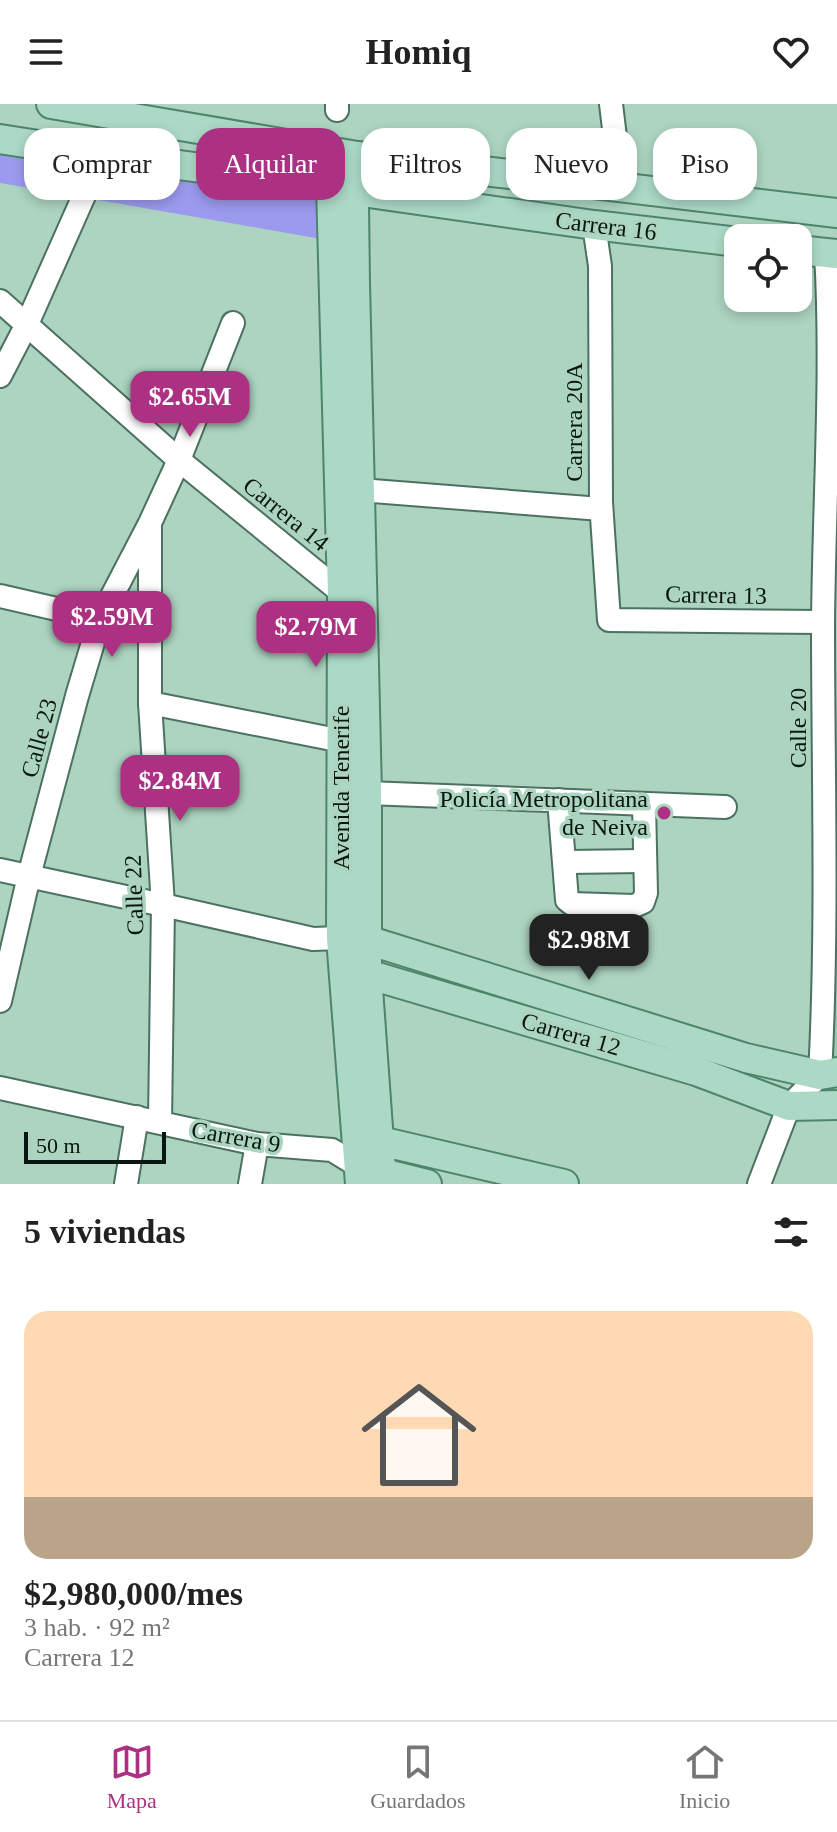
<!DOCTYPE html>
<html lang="es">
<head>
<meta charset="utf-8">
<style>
	body { margin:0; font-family:Georgia,serif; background:#f2f2f2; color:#222; height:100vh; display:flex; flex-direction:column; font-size:30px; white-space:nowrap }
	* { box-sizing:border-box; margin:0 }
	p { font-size:26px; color:#767676 }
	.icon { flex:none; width:44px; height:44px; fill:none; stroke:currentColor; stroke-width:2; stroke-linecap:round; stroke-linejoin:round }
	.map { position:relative; height:1080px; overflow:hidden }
	.side { display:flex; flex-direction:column; background:#fff; flex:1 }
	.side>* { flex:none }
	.top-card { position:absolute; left:24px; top:24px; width:790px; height:72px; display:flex; gap:16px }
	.fabs { position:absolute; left:724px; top:120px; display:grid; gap:16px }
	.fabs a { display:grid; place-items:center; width:88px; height:88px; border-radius:16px; background:#fff; box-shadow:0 4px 12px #0003; font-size:40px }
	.scale { position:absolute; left:24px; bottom:20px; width:142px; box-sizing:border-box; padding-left:8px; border:4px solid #081710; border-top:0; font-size:22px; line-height:28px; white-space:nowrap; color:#081710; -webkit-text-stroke:6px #acd4c0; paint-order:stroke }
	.price { position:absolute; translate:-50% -68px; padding:0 18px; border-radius:16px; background:#ac3183; color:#fff; font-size:26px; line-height:52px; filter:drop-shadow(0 2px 4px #0008) }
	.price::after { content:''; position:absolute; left:50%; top:48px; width:24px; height:18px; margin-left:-12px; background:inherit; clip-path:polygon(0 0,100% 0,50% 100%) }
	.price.active { background:#222; color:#fff }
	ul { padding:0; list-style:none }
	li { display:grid; align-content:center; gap:16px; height:424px; padding:0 24px }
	li span { display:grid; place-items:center; height:248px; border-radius:24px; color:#555 }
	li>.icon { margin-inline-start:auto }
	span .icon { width:144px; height:144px; fill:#fffc; stroke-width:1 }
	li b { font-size:34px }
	h2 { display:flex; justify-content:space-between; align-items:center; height:96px; padding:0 24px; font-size:34px }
	.chip { padding:0 28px; border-radius:24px; background:#fff; box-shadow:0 4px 12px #0003; font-size:28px; line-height:72px }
	.chip.active { background:#ac3183; color:#fff }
	header { display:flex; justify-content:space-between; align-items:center; height:104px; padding:0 24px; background:#fff; font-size:36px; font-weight:600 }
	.tabs { display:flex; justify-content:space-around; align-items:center; height:112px; border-top:2px solid #e0e0e0; background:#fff; font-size:22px; color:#767676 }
	.tabs a { display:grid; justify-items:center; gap:4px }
	.tabs .active { color:#ac3183 }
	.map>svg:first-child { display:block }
	.built { fill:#99c9b3 }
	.green { fill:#9c9aee }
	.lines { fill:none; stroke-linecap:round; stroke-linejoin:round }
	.minor-casing { stroke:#4c7160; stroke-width:26 }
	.major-casing { stroke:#4e846c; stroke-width:32 }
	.minor { stroke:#fff; stroke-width:22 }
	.major { stroke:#abd9c5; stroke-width:28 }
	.poi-dot { fill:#ac3183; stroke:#acd4c0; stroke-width:3 }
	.labels { text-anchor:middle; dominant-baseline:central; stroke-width:7; stroke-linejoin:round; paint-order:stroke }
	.street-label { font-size:24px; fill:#081710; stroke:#acd4c0 }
	.poi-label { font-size:24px; fill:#081710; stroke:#acd4c0; text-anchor:end }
</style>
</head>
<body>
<header><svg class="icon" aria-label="menu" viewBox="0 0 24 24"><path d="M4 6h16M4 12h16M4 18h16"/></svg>Homiq<svg class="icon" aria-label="heart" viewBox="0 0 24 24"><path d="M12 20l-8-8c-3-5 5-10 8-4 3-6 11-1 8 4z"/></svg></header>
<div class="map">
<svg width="837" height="1080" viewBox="0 0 837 1080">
	<rect width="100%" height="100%" fill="#acd4c0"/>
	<path class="built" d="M837 603V955H828Z"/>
	<path class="green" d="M0 34 331 81 333 137 0 79Z"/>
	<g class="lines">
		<defs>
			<g id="minor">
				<path d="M337 0V6"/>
				<path d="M611 0 621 83"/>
				<path d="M594 121 600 162 601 398 609 516 823 518"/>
				<path d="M0 197 179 356 342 489 350 494"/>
				<path d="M0 272 27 220 102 51"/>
				<path d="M360 386 601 405"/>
				<path d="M150 424V599L163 801 160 1018"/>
				<path d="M0 492 100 515"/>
				<path d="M150 599 342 637"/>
				<path d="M367 689 725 703"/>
				<path d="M559 696 567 796 572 800 634 802 643 798 646 789 644 700"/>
				<path d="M566 758 645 757"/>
				<path d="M0 766 163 801 313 835 341 834"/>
				<path d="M0 897 29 772 77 592 100 515 150 419 179 356 233 219"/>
				<path d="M0 984 257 1040 332 1046 358 1062"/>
				<path d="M126 1080 137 1013"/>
				<path d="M250 1080 257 1040"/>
				<path d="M759 1080 789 1002 820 971C828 821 823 670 823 520 824 397 833 273 826 149"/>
			</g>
			<g id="major">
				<path d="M51 0 357 52 837 109"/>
				<path d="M0 35 102 51 331 81 355 87 594 121 738 138"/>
				<path d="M333 48 331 81 342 489 341 834 360 1080"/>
				<path d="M357 52 354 100 355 179 367 689V870L382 1080"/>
				<path d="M798 146 837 150"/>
				<path d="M350 835 367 836 746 954 820 971 837 968"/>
				<path d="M351 864 367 870 696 967 789 1002 837 1001"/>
				<path d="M363 1033 564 1080"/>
				<path d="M367 1065 427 1080"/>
			</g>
		</defs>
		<use href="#minor" class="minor-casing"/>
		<use href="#major" class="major-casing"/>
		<use href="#minor" class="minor"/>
		<use href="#major" class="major"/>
	</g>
	<circle class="poi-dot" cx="664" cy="709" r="8"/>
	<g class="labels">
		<g class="street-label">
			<text transform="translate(606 122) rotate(7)">Carrera 16</text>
			<text transform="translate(574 318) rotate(-90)">Carrera 20A</text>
			<text transform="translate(286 410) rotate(39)">Carrera 14</text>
			<text transform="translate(716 491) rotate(1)">Carrera 13</text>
			<text transform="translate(798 624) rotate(-90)">Calle 20</text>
			<text transform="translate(39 634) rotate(-75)">Calle 23</text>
			<text transform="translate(341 684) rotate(-90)">Avenida Tenerife</text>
			<text transform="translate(134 791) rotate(-92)">Calle 22</text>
			<text transform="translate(571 930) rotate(16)">Carrera 12</text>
			<text transform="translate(236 1033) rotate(10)">Carrera 9</text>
		</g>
		<g class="poi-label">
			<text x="648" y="695">Policía Metropolitana<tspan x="648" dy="28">de Neiva</tspan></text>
		</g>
	</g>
</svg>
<div class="fabs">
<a><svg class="icon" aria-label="locate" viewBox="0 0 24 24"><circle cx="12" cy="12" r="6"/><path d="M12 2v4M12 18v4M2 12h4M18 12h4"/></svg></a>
</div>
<div class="scale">50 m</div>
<b class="price" style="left:190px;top:335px">$2.65M</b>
<b class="price" style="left:112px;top:555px">$2.59M</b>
<b class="price" style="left:316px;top:565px">$2.79M</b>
<b class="price" style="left:180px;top:719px">$2.84M</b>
<b class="price active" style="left:589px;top:878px">$2.98M</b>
<div class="top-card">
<a class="chip">Comprar</a>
<a class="chip active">Alquilar</a>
<a class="chip">Filtros</a>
<a class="chip">Nuevo</a>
<a class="chip">Piso</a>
</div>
</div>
<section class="side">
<h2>5 viviendas<svg class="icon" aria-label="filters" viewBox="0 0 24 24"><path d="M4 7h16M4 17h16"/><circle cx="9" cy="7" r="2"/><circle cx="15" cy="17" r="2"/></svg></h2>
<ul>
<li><span style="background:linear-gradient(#ffd9b3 75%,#b9a48a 0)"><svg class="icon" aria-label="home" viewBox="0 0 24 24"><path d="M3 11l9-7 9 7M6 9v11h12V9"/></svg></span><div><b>$2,980,000/mes</b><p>3 hab. · 92 m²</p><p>Carrera 12</p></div></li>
</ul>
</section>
<nav class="tabs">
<a class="active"><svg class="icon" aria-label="map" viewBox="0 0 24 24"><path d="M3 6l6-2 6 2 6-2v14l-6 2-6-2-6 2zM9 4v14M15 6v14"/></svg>Mapa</a>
<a><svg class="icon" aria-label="saved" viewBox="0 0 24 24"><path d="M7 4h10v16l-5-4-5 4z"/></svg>Guardados</a>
<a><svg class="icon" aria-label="home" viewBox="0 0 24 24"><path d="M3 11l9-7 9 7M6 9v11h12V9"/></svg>Inicio</a>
</nav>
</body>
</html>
